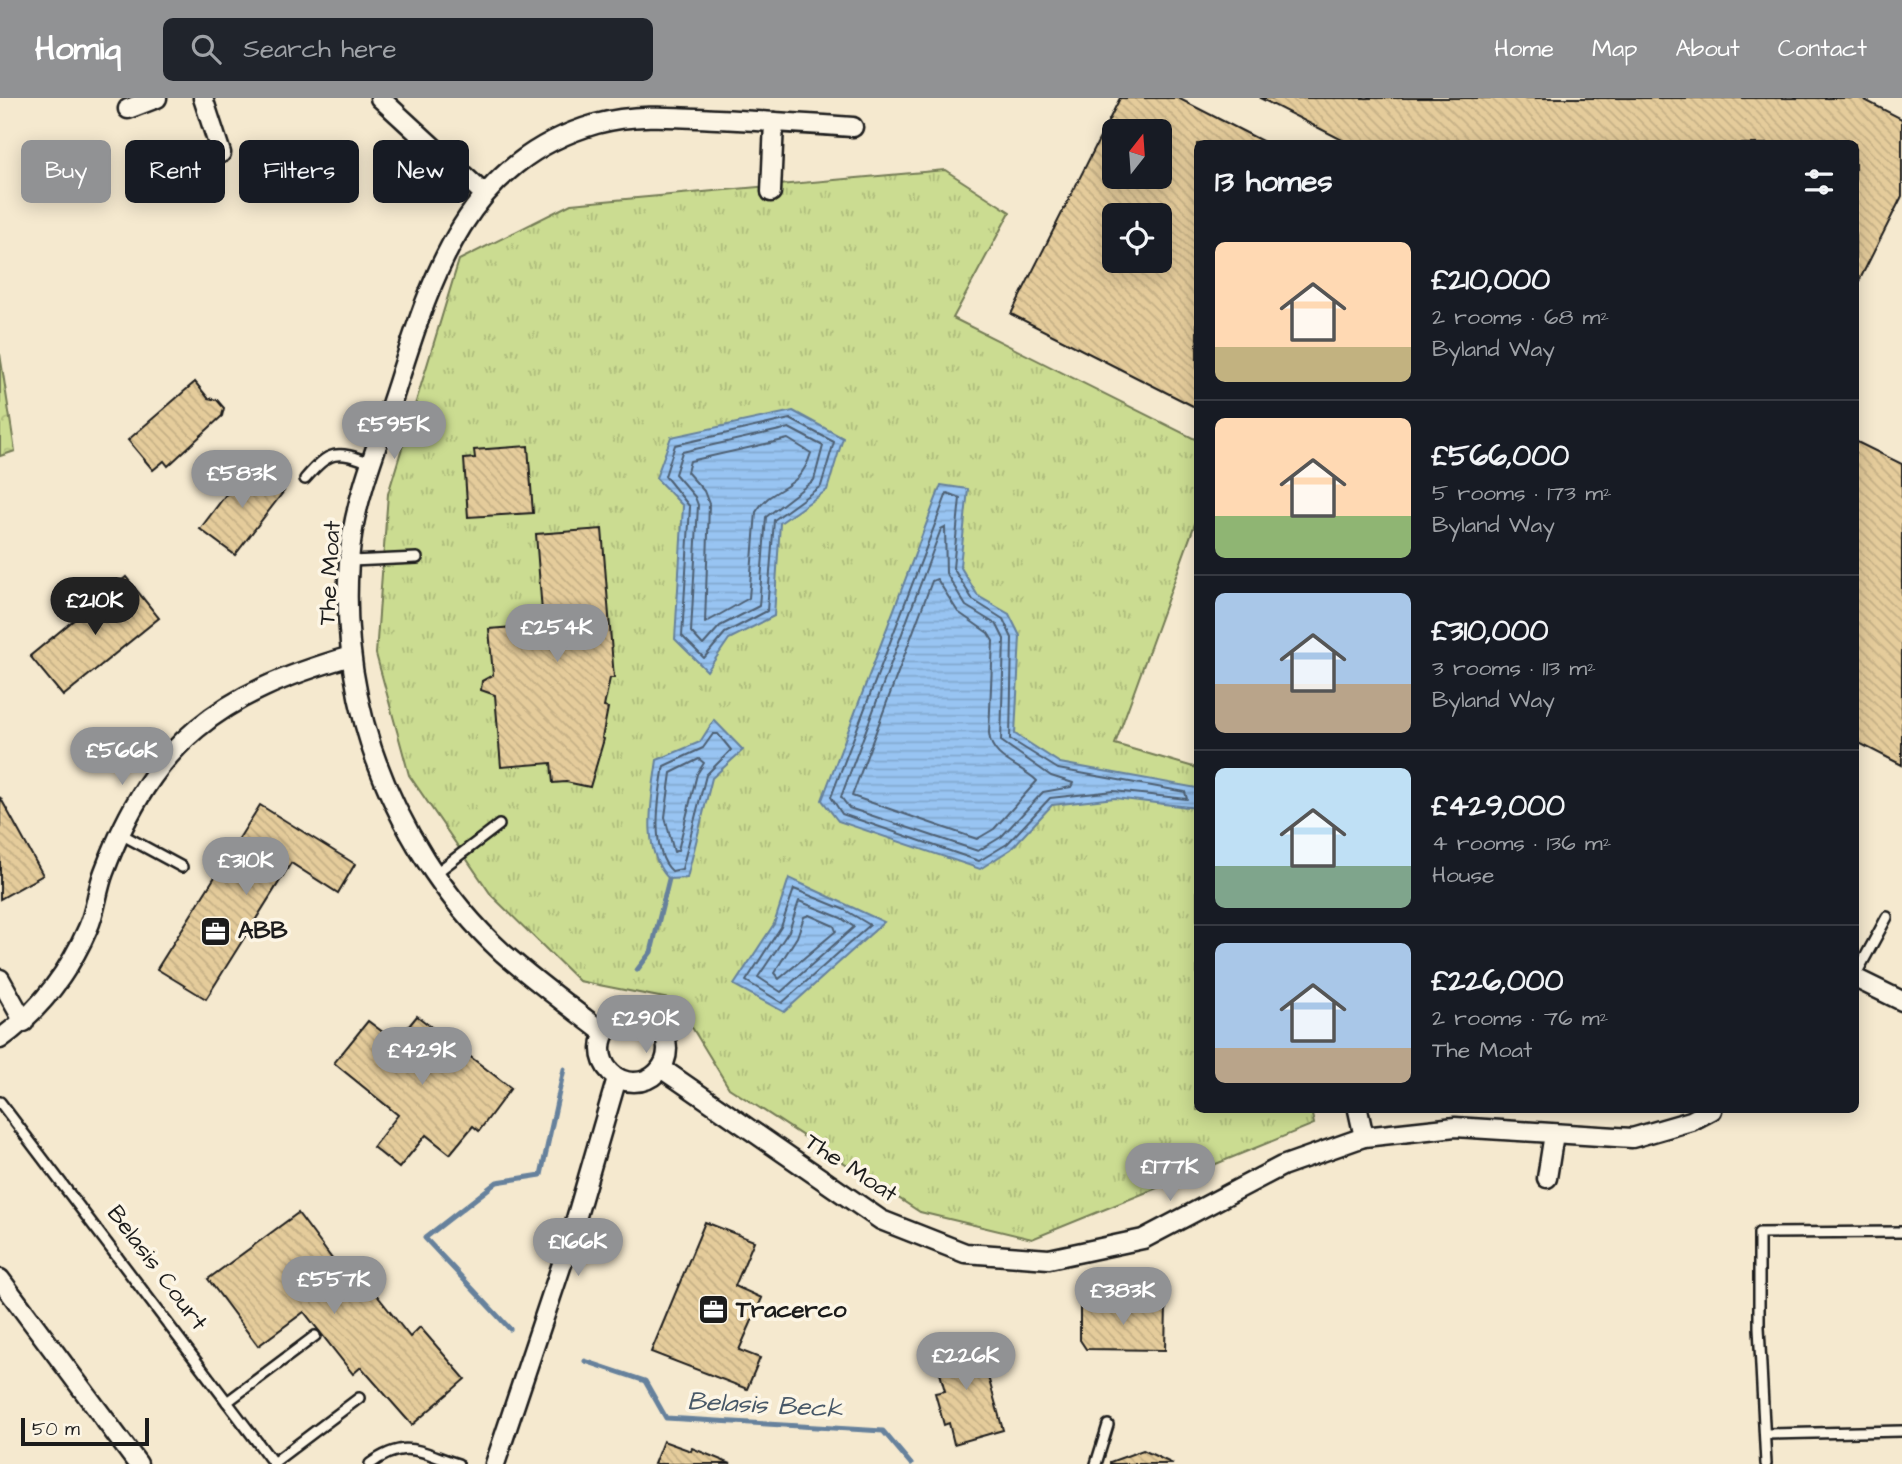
<!DOCTYPE html>
<html lang="en">
<head>
<meta charset="utf-8">
<style>
	body { margin:0; font-family:"Architects Daughter",sans-serif; background:#20242c; color:#f1f3f6; height:100vh; display:flex; flex-direction:column; font-size:26px; white-space:nowrap }
	* { box-sizing:border-box; margin:0 }
	p { font-size:23px; color:#9ea1a6 }
	.icon { flex:none; width:38px; height:38px; fill:none; stroke:currentColor; stroke-width:2; stroke-linecap:round; stroke-linejoin:round }
	.map { position:relative; flex:1; overflow:hidden }
	.drawer { position:absolute; left:1194px; top:42px; width:665px; height:973px; display:flex; flex-direction:column; background:#171b24; border-radius:10px; box-shadow:0 4px 18px #0003 }
	.drawer>* { flex:none }
	.guide { position:absolute; left:21px; top:42px; width:665px; height:63px; display:flex; gap:14px }
	.needle { width:46px; rotate:17deg }
	.controls { position:absolute; left:1102px; top:21px; display:grid; gap:14px }
	.controls a { display:grid; place-items:center; width:70px; height:70px; border-radius:10px; background:#171b24; box-shadow:0 4px 18px #0003; font-size:35px }
	.scale { position:absolute; left:21px; bottom:18px; width:128px; box-sizing:border-box; padding-left:7px; border:4px solid #1c1c1c; border-top:0; font-size:19px; line-height:24px; white-space:nowrap; color:#1c1c1c; -webkit-text-stroke:5px #fcf5e5; paint-order:stroke }
	.price { position:absolute; translate:-50% -60px; padding:0 16px; border-radius:24px; background:#919294; color:#fff; font-size:23px; line-height:46px; filter:drop-shadow(0 2px 4px #0008) }
	.price::after { content:''; position:absolute; left:50%; top:42px; width:21px; height:16px; margin-left:-10px; background:inherit; clip-path:polygon(0 0,100% 0,50% 100%) }
	.price.selected { background:#222; color:#fff }
	ul { padding:0; list-style:none }
	li { display:flex; align-items:center; gap:21px; height:175px; padding:0 21px }
	li+li { border-top:2px solid #363941 }
	li span { display:grid; place-items:center; flex:none; width:196px; height:140px; border-radius:10px; color:#555 }
	li>.icon { margin-inline-start:auto }
	span .icon { width:84px; height:84px; fill:#fffc; stroke-width:1 }
	li b { font-size:30px }
	h2 { display:flex; justify-content:space-between; align-items:center; height:84px; padding:0 21px; font-size:30px }
	.tag { padding:0 24px; border-radius:10px; background:#171b24; box-shadow:0 4px 18px #0003; font-size:24px; line-height:63px }
	.tag.selected { background:#919294; color:#fff }
	header { display:flex; align-items:center; gap:42px; box-sizing:border-box; height:98px; padding:0 35px; background:#919294; color:#fff }
	header strong { font-size:33px }
	nav { display:flex; gap:38px; margin-inline-start:auto; font-size:24px }
	.search { width:490px; height:63px; background:#20242c; display:flex; align-items:center; gap:18px; box-sizing:border-box; padding:0 24px; border-radius:10px; color:#9ea1a6; font-size:26px }
	.map>svg:first-child { display:block }
	.grass { fill:url(#grass-tufts); stroke:#747c56; stroke-width:2 }
	.forest { fill:url(#forest-crowns); stroke:#747c56; stroke-width:2 }
	.water { fill:url(#water-rules); stroke:#66819c; stroke-width:2 }
	.lines { fill:none; stroke-linecap:round; stroke-linejoin:round }
	.shore { stroke:#4e5f72; stroke-width:2 }
	.stream { stroke:#66819c; stroke-width:5 }
	.building { fill:url(#building-back-hatch); stroke:#1c1c1c; stroke-width:2; fill-rule:evenodd }
	.service-casing { stroke:#1c1c1c; stroke-width:14 }
	.minor-casing { stroke:#1c1c1c; stroke-width:23 }
	.service { stroke:#fcf5e5; stroke-width:9 }
	.minor { stroke:#fcf5e5; stroke-width:18 }
	.labels { text-anchor:middle; dominant-baseline:central; stroke-width:7; stroke-linejoin:round; paint-order:stroke }
	.street-label { font-size:24px; fill:#1c1c1c; stroke:#fcf5e5 }
	.poi-label { font-size:24px; font-weight:bold; fill:#1c1c1c; stroke:#fcf5e5; text-anchor:start }
	.water-label { font-size:26px; font-style:italic; fill:#475767; stroke:#fcf5e5 }
</style>
</head>
<body>
<header>
<strong>Homiq</strong>
<div class="search"><svg class="icon" aria-label="search" viewBox="0 0 24 24"><circle cx="10" cy="10" r="6"/><path d="M15 15l6 6"/></svg>Search here</div>
<nav><a>Home</a><a>Map</a><a>About</a><a>Contact</a></nav>
</header>
<div class="map">
<svg width="1902" height="1366" viewBox="0 0 1902 1366">
	<defs>
		<pattern id="grass-tufts" width="24" height="20" patternUnits="userSpaceOnUse" patternTransform="scale(1.75)"><rect width="24" height="20" fill="#cbdc91"/><path d="M3 7l-1-3M5 7V3M7 7l1-3M15 17l-1-3M17 17v-4M19 17l1-3" fill="none" stroke="#aebc7c"/></pattern>
		<pattern id="forest-crowns" width="20" height="18" patternUnits="userSpaceOnUse" patternTransform="scale(1.75)"><rect width="20" height="18" fill="#cbdc91"/><path d="M2 6a3 3 0 1 1 6 0M12 15a3 3 0 1 1 6 0" fill="none" stroke="#aebc7c"/></pattern>
		<pattern id="water-rules" width="6" height="5" patternUnits="userSpaceOnUse" patternTransform="scale(1.75)"><rect width="6" height="5" fill="#98c4f2"/><path d="M0 2.5h6" fill="none" stroke="#82a8cf"/></pattern>
		<pattern id="building-back-hatch" width="6" height="6" patternUnits="userSpaceOnUse" patternTransform="scale(1.75)"><rect width="6" height="6" fill="#e5cc9b"/><path d="M-1 5l2 2M0 0l6 6M5-1l2 2" fill="none" stroke="#c4af85"/></pattern>
	</defs>
	<rect width="100%" height="100%" fill="#f5e9cf"/>
	<filter id="ink" filterUnits="userSpaceOnUse"><feTurbulence type="fractalNoise" baseFrequency=".0143" numOctaves="2"/><feDisplacementMap in="SourceGraphic" scale="14" xChannelSelector="R" yChannelSelector="G"/><feConvolveMatrix kernelMatrix="1 2 1 2 8 2 1 2 1" color-interpolation-filters="sRGB"/></filter>
	<g filter="url(#ink)">
		<path class="grass" d="M945 72 1010 114 953 220 1197 342V420L1115 646 1197 670V1012H1311L1314 1026 1032 1141 920 1114 729 990 693 931 669 901 579 883 492 798 409 677 376 556 388 396 459 162 571 106Z"/>
		<path class="forest" d="M0 256 15 353 0 358Z"/>
		<g class="water">
			<path d="M793 313 843 340 827 392 780 425 774 518 729 541 707 573 675 541 683 408 656 380 671 339Z"/>
			<path d="M941 387 968 391 960 468 978 498 1009 516 1020 538 1015 636 1060 665 1197 690V710L1115 700 1052 707 1011 751 980 771 838 723 822 702Z"/>
			<path d="M714 622 743 652 712 680 687 780 669 781C640 752 652 699 657 662L700 644Z"/>
			<path d="M789 780 884 824 784 914 734 887 774 826Z"/>
		</g>
		<g class="lines">
			<g class="shore">
				<path d="M790 321 834 344 821 388 774 422 767 513 725 535 704 560 682 538 690 409 665 378 675 347Z"/>
				<path d="M789 330 823 348 814 382 766 419 759 508 720 528 703 547 691 534 698 407 695 399 675 376 682 354Z"/>
				<path d="M788 341 811 355C799 395 773 386 756 414L749 500 705 525 709 406 704 393 687 374 690 363Z"/>
				<path d="M947 395 960 400 953 470 973 502 1003 521 1012 540 1010 641 1058 671 1185 694 1187 701 1114 693 1050 700 1007 746 979 763 842 716 831 699Z"/>
				<path d="M945 429 946 475 966 508 997 527 1004 541 1001 643 1051 678 1073 685 1071 689 1043 694 1001 739 978 753 849 710 841 699 941 431Z"/>
				<path d="M937 481 958 514 988 535 993 543 989 635C991 662 1021 667 1037 683L994 731 977 741 852 698 932 483Z"/>
				<path d="M713 636H718L731 652 706 677 682 771 672 773C649 753 659 696 664 668L703 650Z"/>
				<path d="M699 661 704 665 697 676 678 752 674 754 665 719 671 675Z"/>
				<path d="M794 791 845 812 870 827 782 905 746 883 781 829Z"/>
				<path d="M799 803 841 820 854 829 781 894 758 879 789 833Z"/>
				<path d="M809 817 834 828 836 833 779 881 774 875 797 839 804 819Z"/>
			</g>
			<g class="stream">
				<path d="M637 872 651 854 669 781"/>
				<path d="M510 1231 425 1140 497 1084 541 1077 564 971"/>
				<path d="M585 1263 645 1283 666 1320 883 1333 911 1366"/>
			</g>
		</g>
		<g class="building">
			<path d="M1120 0H1178L1268 46H1197V310L1011 216ZM1115 33H1160V79H1115ZM1115 117H1160V163H1115Z"/>
			<path d="M1260 0H1861L1902 21V98L1855 191V46H1350Z"/>
			<path d="M195 284 208 300 217 302 224 310 222 318 168 368 164 363 153 372 128 342Z"/>
			<path d="M1855 343 1902 366V667L1855 643Z"/>
			<path d="M528 348 533 415 468 419 464 361 475 360 474 352Z"/>
			<path d="M249 366 284 393 235 457 200 431Z"/>
			<path d="M602 431 614 580H610L604 609 608 610 602 640 604 641 590 689 566 684 553 685 551 665 501 669 495 597 481 592 482 583 493 577 489 531 543 527 536 436Z"/>
			<path d="M126 479 159 520 63 598 30 558Z"/>
			<path d="M0 699 43 777 0 801Z"/>
			<path d="M260 707 355 766 338 795 291 765 206 901 157 871Z"/>
			<path d="M417 918 511 990 479 1033 473 1028 450 1056 426 1037 399 1070 373 1049 398 1017 334 965 368 923 396 944Z"/>
			<path d="M298 1115 353 1189 364 1181 410 1239 420 1229 465 1281 412 1327 361 1269 353 1276 304 1214 258 1248 208 1181Z"/>
			<path d="M705 1124 754 1143 735 1188 762 1200 739 1252 760 1260 747 1291 651 1254Z"/>
			<path d="M1080 1206 1166 1207 1165 1252 1086 1251 1080 1242Z"/>
			<path d="M967 1238 978 1243 1003 1332 954 1346 949 1325 944 1327 935 1295 945 1293 934 1254 952 1249 955 1243Z"/>
			<path d="M663 1343 691 1353 692 1350 731 1366H654Z"/>
			<path d="M1143 1352 1173 1366H1110V1364Z"/>
		</g>
		<g class="lines">
			<defs>
				<g id="service">
					<path d="M305 381C330 352 336 352 371 365"/>
					<path d="M351 463 417 460"/>
					<path d="M119 735 182 769"/>
					<path d="M436 775 499 727"/>
					<path d="M1855 878 1887 819"/>
					<path d="M0 1004 274 1366"/>
					<path d="M227 1304 315 1238"/>
					<path d="M1766 1336 1902 1333"/>
					<path d="M273 1365 359 1300"/>
					<path d="M370 1366C406 1340 419 1354 458 1366"/>
					<path d="M1096 1366 1108 1327"/>
					<path d="M1766 1366 1759 1229V1135L1902 1134"/>
				</g>
				<g id="minor">
					<path d="M203 0 221 55"/>
					<path d="M380 0 484 96"/>
					<path d="M128 11 157 0"/>
					<path d="M771 94 774 24"/>
					<path d="M1855 880 1902 903"/>
					<path d="M0 881 24 924"/>
					<circle cx="634" cy="951" r="33"/>
					<path d="M604 935C570 909 535 883 503 855 444 801 398 727 372 651 350 584 342 507 352 437 360 387 382 336 397 288 433 174 468 63 596 26 636 15 677 19 717 21 763 23 808 26 853 29"/>
					<path d="M0 941C39 913 69 874 88 830 96 812 97 792 104 774 154 642 219 596 351 558"/>
					<path d="M661 970 881 1122 965 1155 1049 1161 1143 1141 1282 1068 1364 1039 1455 1029 1632 1040 1691 1023 1712 1012"/>
					<path d="M1358 1012 1364 1039"/>
					<path d="M1547 1080 1554 1036"/>
					<path d="M0 1181 138 1366"/>
					<path d="M495 1366 569 1145 617 980"/>
				</g>
			</defs>
			<use href="#service" class="service-casing"/>
			<use href="#minor" class="minor-casing"/>
			<use href="#service" class="service"/>
			<use href="#minor" class="minor"/>
		</g>
	</g>
	<defs>
		<symbol id="office-square" viewBox="-11 -11 22 22"><rect x="-9" y="-9" width="18" height="18" rx="4" fill="#1c1c1c" stroke="#fcf5e5"/><path d="M-6-3h4V-5.5h4V-3h4V5H-6ZM-1-4.5V-3h2v-1.5ZM-6 0V1H6V0Z" fill="#fff"/></symbol>
	</defs>
	<g fill-rule="evenodd">
		<use href="#office-square" x="198" y="816" width="35" height="35"/>
		<use href="#office-square" x="696" y="1194" width="35" height="35"/>
	</g>
	<g class="labels">
		<g class="street-label">
			<text transform="translate(330 475) rotate(-87)">The Moat</text>
			<text transform="translate(851 1070) rotate(33)">The Moat</text>
			<text transform="translate(157 1170) rotate(53)">Belasis Court</text>
		</g>
		<g class="poi-label">
			<text x="238" y="833">ABB</text>
			<text x="736" y="1212">Tracerco</text>
		</g>
		<g class="water-label">
			<text transform="translate(765 1307) rotate(3)">Belasis Beck</text>
		</g>
	</g>
</svg>
<div class="controls">
<a><svg class="needle" viewBox="-14 -14 28 28"><path d="M0-13l5 13h-10z" fill="#e53935"/><path d="M0 13l5-13h-10z" fill="#9ea1a6"/></svg></a>
<a><svg class="icon" aria-label="locate" viewBox="0 0 24 24"><circle cx="12" cy="12" r="6"/><path d="M12 2v4M12 18v4M2 12h4M18 12h4"/></svg></a>
</div>
<div class="scale">50 m</div>
<b class="price" style="left:394px;top:363px">£595K</b>
<b class="price" style="left:242px;top:412px">£583K</b>
<b class="price selected" style="left:95px;top:539px">£210K</b>
<b class="price" style="left:557px;top:566px">£254K</b>
<b class="price" style="left:122px;top:689px">£566K</b>
<b class="price" style="left:246px;top:799px">£310K</b>
<b class="price" style="left:646px;top:957px">£290K</b>
<b class="price" style="left:422px;top:989px">£429K</b>
<b class="price" style="left:1170px;top:1105px">£177K</b>
<b class="price" style="left:578px;top:1180px">£166K</b>
<b class="price" style="left:334px;top:1218px">£557K</b>
<b class="price" style="left:1123px;top:1229px">£383K</b>
<b class="price" style="left:966px;top:1294px">£226K</b>
<div class="guide">
<a class="tag selected">Buy</a>
<a class="tag">Rent</a>
<a class="tag">Filters</a>
<a class="tag">New</a>
</div>
<section class="drawer">
<h2>13 homes<svg class="icon" aria-label="filters" viewBox="0 0 24 24"><path d="M4 7h16M4 17h16"/><circle cx="9" cy="7" r="2"/><circle cx="15" cy="17" r="2"/></svg></h2>
<ul>
<li><span style="background:linear-gradient(#ffd9b3 75%,#c2b280 0)"><svg class="icon" aria-label="home" viewBox="0 0 24 24"><path d="M3 11l9-7 9 7M6 9v11h12V9"/></svg></span><div><b>£210,000</b><p>2 rooms · 68 m²</p><p>Byland Way</p></div></li>
<li><span style="background:linear-gradient(#ffd9b3 70%,#8fb573 0)"><svg class="icon" aria-label="home" viewBox="0 0 24 24"><path d="M3 11l9-7 9 7M6 9v11h12V9"/></svg></span><div><b>£566,000</b><p>5 rooms · 173 m²</p><p>Byland Way</p></div></li>
<li><span style="background:linear-gradient(#a9c7e8 65%,#b9a48a 0)"><svg class="icon" aria-label="home" viewBox="0 0 24 24"><path d="M3 11l9-7 9 7M6 9v11h12V9"/></svg></span><div><b>£310,000</b><p>3 rooms · 113 m²</p><p>Byland Way</p></div></li>
<li><span style="background:linear-gradient(#bfe0f5 70%,#7fa58c 0)"><svg class="icon" aria-label="home" viewBox="0 0 24 24"><path d="M3 11l9-7 9 7M6 9v11h12V9"/></svg></span><div><b>£429,000</b><p>4 rooms · 136 m²</p><p>House</p></div></li>
<li><span style="background:linear-gradient(#a9c7e8 75%,#b9a48a 0)"><svg class="icon" aria-label="home" viewBox="0 0 24 24"><path d="M3 11l9-7 9 7M6 9v11h12V9"/></svg></span><div><b>£226,000</b><p>2 rooms · 76 m²</p><p>The Moat</p></div></li>
</ul>
</section>
</div>
</body>
</html>
